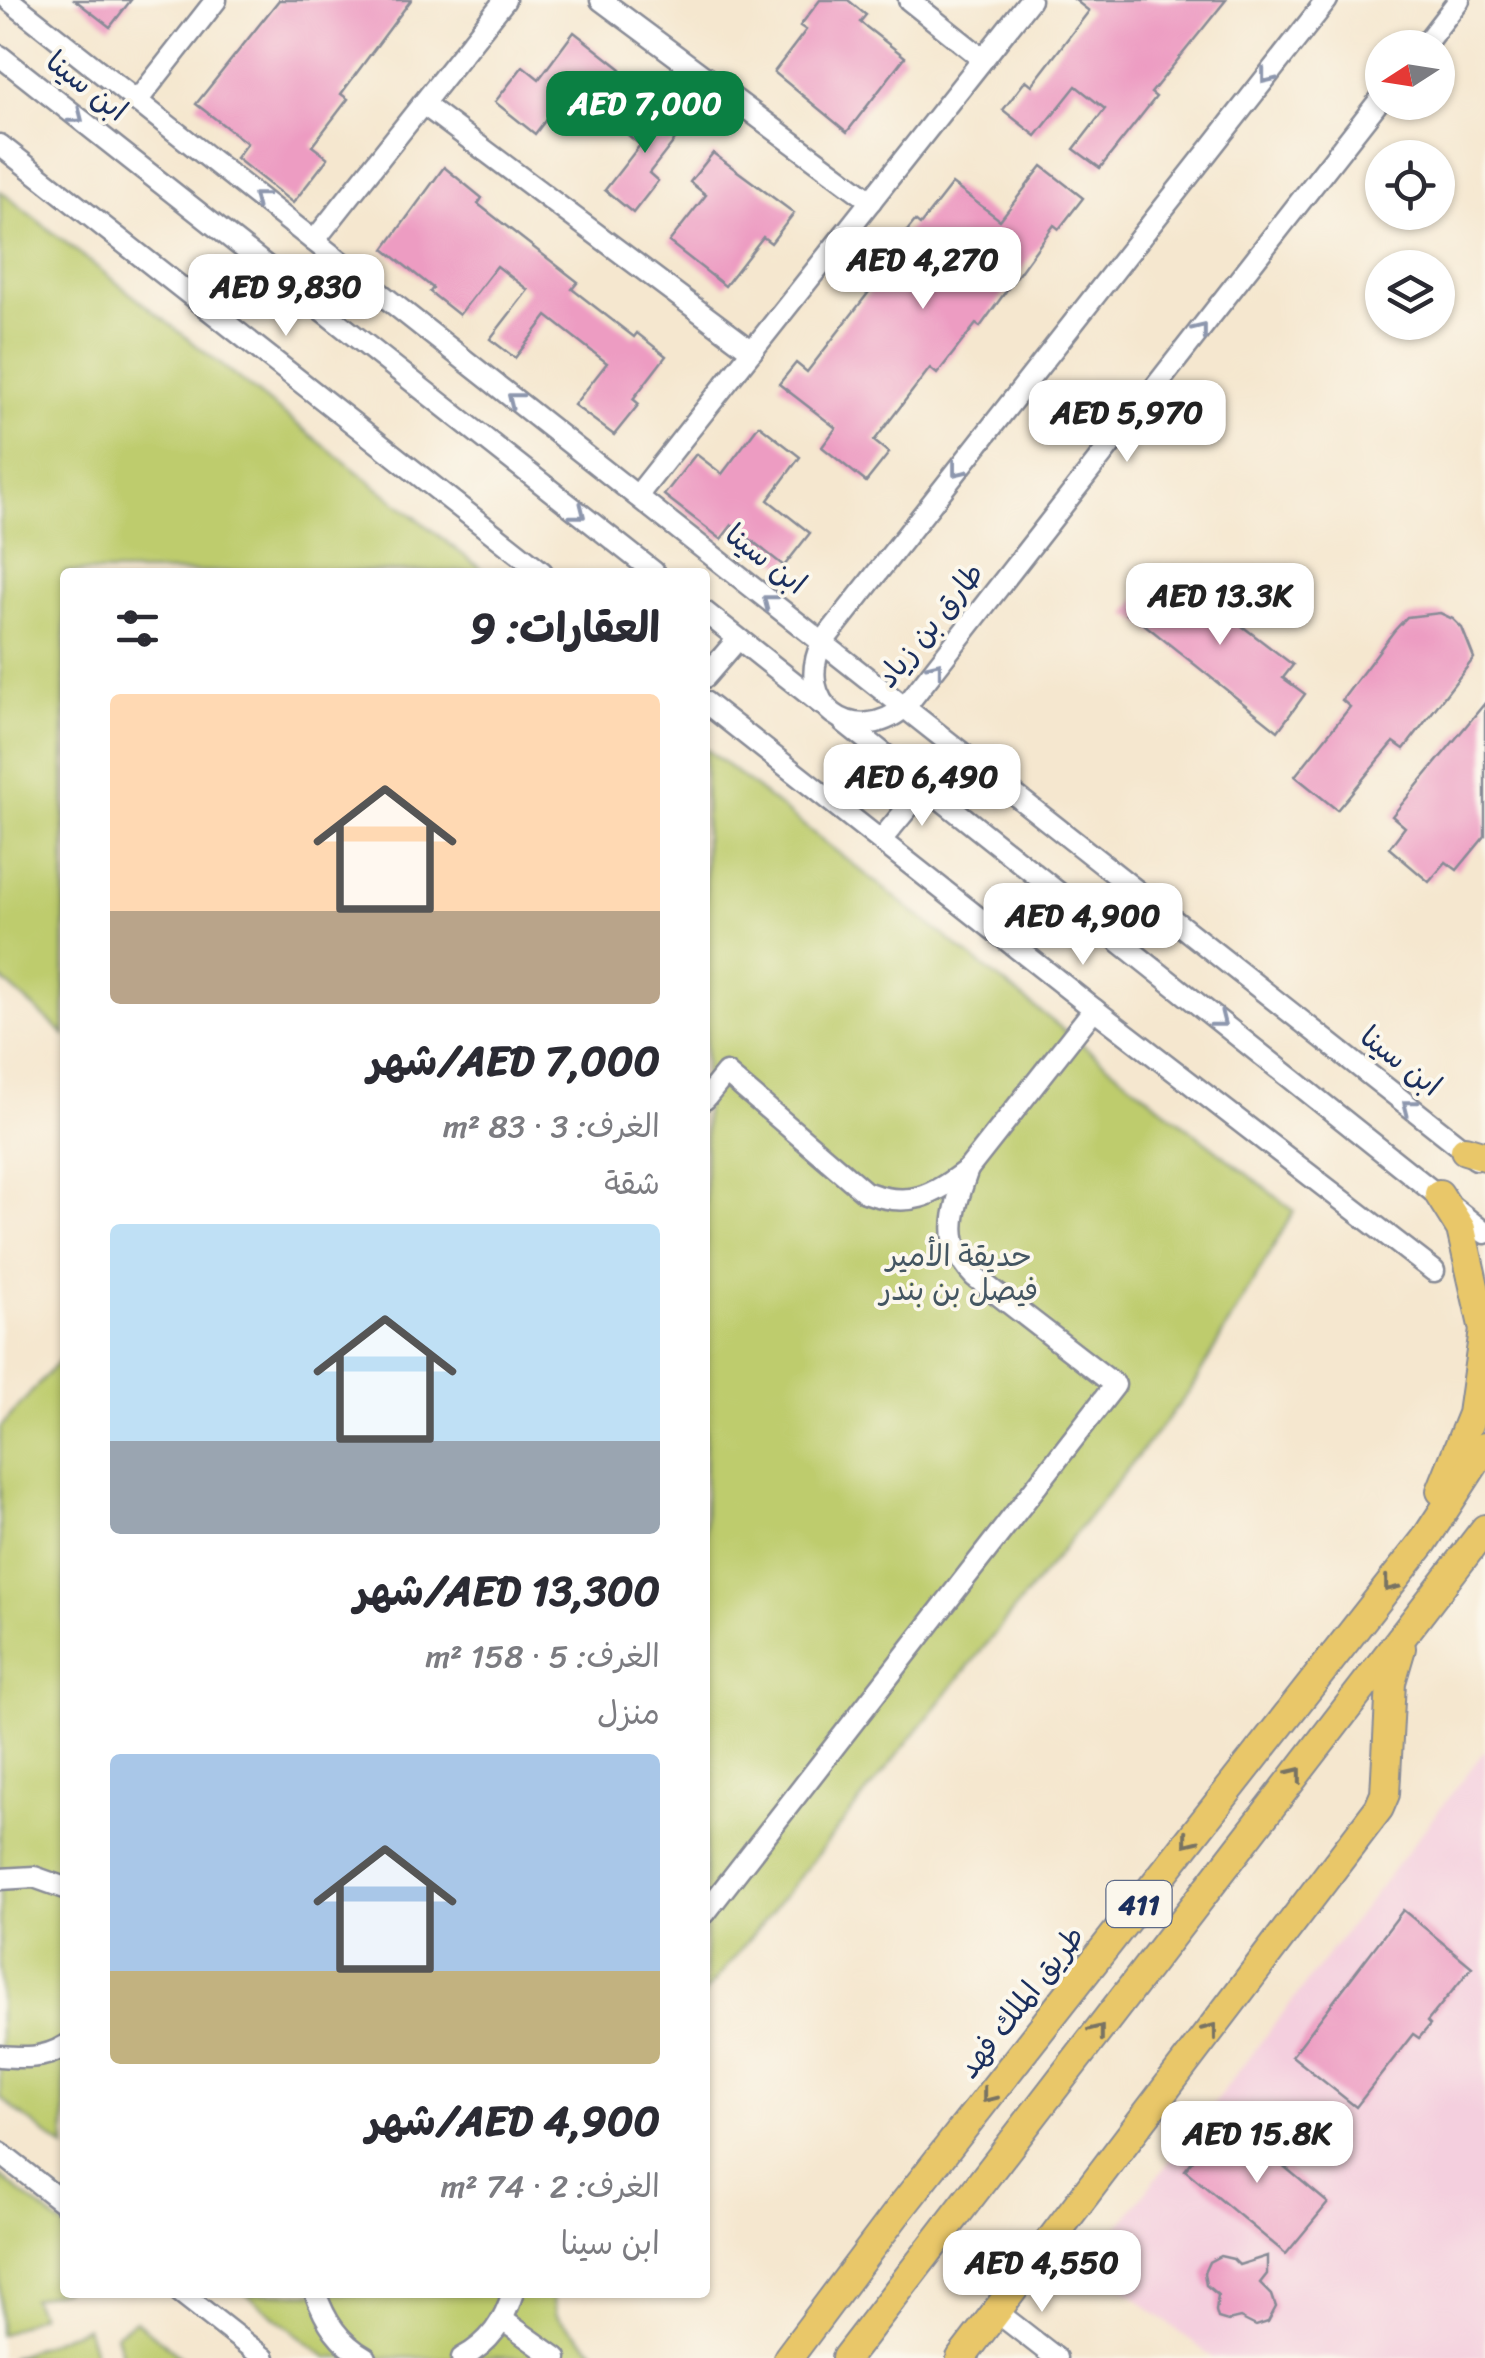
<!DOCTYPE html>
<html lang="ar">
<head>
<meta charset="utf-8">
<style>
	body { margin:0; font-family:Sriracha,"Playpen Sans Arabic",sans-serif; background:#f2f2f3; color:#2b2b33; direction:rtl; height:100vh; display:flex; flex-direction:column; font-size:38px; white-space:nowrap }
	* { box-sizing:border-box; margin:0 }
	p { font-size:32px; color:#7c7c81 }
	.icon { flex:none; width:55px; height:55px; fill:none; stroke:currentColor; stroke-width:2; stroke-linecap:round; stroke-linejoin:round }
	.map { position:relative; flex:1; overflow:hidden; direction:ltr }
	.panel { position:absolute; left:60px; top:568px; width:650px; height:1730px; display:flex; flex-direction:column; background:#fff; border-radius:10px; box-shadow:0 2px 8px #0004; direction:rtl }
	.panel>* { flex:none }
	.needle { width:65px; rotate:258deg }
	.buttons { position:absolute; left:1365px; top:30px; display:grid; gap:20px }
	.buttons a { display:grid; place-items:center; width:90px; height:90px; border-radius:50%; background:#fff; box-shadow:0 2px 8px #0004; font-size:50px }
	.price { position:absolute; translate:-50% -85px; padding:0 22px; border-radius:20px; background:#fff; color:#222; font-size:32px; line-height:65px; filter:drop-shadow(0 2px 5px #0008) }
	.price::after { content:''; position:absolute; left:50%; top:60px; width:30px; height:22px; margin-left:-15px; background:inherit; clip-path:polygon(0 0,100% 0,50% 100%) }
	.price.active { background:#0b8043; color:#fff }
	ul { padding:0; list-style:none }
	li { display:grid; align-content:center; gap:20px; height:530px; padding:0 50px }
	li span { display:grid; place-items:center; height:310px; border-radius:10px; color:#555 }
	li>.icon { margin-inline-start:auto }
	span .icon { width:180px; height:180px; fill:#fffc; stroke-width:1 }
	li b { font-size:42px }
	h2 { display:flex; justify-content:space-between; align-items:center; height:120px; padding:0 50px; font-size:42px }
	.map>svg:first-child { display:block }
	.built { fill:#f4cfde }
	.green { fill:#becc6d; stroke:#6c7e66; stroke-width:2.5 }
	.building { fill:#ed9cc2 }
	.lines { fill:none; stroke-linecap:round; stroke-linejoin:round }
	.minor-casing { stroke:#888b96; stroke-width:25 }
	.major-casing { stroke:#888b96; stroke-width:32 }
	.minor { stroke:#fff; stroke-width:20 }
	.major { stroke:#e9c769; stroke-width:28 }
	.oneway { stroke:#8d97ae }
	.oneway2 { stroke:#787363 }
	.labels { text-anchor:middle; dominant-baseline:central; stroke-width:8; stroke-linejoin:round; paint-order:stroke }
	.shield { fill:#fbf7ec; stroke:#5e6b89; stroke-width:2.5 }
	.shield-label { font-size:28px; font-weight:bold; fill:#1b2f5e }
	.street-label { font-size:30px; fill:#1b2f5e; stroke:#fbf7ec }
	.park-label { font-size:30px; fill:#445662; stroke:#fbf7ec }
</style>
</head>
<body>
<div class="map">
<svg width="1485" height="2358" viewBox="0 0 1485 2358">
	<rect width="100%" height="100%" fill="#fbf7ec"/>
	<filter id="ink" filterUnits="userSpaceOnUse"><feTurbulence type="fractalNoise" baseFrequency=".01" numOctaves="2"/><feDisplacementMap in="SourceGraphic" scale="20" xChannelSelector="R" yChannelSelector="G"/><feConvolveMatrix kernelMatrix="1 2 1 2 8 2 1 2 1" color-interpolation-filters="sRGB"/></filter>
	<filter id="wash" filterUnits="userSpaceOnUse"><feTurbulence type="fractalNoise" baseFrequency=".0048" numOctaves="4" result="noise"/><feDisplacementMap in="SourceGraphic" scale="40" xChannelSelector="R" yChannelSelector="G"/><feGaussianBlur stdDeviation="2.25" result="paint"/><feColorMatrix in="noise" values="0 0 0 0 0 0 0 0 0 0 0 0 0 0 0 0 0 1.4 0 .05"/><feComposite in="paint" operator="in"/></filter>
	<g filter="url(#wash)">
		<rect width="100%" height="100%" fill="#f5e7cf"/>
		<path class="built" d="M1485 1750V2358H1213L1091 2263Z"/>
		<g class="green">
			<path d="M0 191 485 572H65V1035L0 978Z"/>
			<path d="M705 748 1294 1211 1190 1391 705 1994Z"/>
			<path d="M65 1354V2149L0 2098V1428Z"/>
			<path d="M0 2176 65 2228V2290L32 2299 40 2315 0 2335Z"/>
			<path d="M245 2293H551L556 2316 603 2358H328Z"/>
			<path d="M135 2320 183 2358H123L116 2334Z"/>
			<path d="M86 2327 96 2358H10Z"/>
		</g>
		<g id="blocks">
			<g class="building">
				<path d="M75 0H131L110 27Z"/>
				<path d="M279 0H411L341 94 348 99 312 146 328 158 293 203 236 158 247 143 196 104Z"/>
				<path d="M820 0H848L866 15 860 22 905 57 847 132 774 72 806 30 800 26Z"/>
				<path d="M1075 0H1226L1151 93 1156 97 1100 168 1074 149 1105 109 1076 86 1036 136 1003 110 1026 80 1032 85 1089 11Z"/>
				<path d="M574 32 621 69 591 106 569 89 535 134 495 102 523 66 539 79Z"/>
				<path d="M655 101 686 126 649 173 658 181 633 213 605 190 640 145 628 135Z"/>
				<path d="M713 153 794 213 771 243 763 237 725 286 669 242 706 195 690 182Z"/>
				<path d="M1042 166 1083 198 1059 229 1054 225 980 327 976 324 937 374 930 368 874 441 889 453 866 482 822 447 836 428 779 384 796 363 807 372 893 261 887 256 915 221 920 225 952 184 1000 220Z"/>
				<path d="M444 167 482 198 478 204 578 282 572 289 634 337 637 333 666 356 633 399 639 404 614 435 574 405 607 363 547 316 515 358 490 339 528 290 497 266 459 315 430 292 433 288 384 249Z"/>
				<path d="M759 425 800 457 768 500 810 533 784 566 732 525 721 539 664 495 696 454 722 474Z"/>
				<path d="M1155 574 1177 590 1187 584 1293 665 1283 678 1305 694 1278 731 1144 624 1126 614Z"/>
				<path d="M1440 613 1453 619 1462 628 1474 658 1404 749 1394 742 1337 810 1295 776 1350 707 1342 700 1394 631 1407 617Z"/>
				<path d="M1485 703V836L1457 870 1446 862 1429 882 1389 848 1405 827 1392 816Z"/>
				<path d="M1403 1910 1472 1967 1427 2022 1430 2025 1419 2038 1413 2034 1356 2107 1292 2056Z"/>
				<path d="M1227 2119 1328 2203 1286 2254 1185 2170Z"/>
				<path d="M1220 2256 1233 2259 1239 2265 1267 2256V2274L1260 2283 1272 2295 1276 2307 1268 2322 1256 2326 1240 2318 1228 2321 1218 2318 1216 2311 1218 2295 1206 2285 1204 2273 1209 2262Z"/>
			</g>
		</g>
	</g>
	<g filter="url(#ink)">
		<use href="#blocks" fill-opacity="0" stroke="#888b96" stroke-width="2.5"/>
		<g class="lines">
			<defs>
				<g id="minor">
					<path d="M9 0 1476 1159"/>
					<path d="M601 0 871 201"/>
					<path d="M909 0 983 59"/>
					<path d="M1327 0 822 643C793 703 853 750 905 707L1382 97"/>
					<path d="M1422 48 1459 0"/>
					<path d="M0 56 654 572"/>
					<path d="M137 101 216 0"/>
					<path d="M423 104 752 351"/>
					<path d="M0 145 542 572"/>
					<path d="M314 241 505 0"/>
					<path d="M637 496 1030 0"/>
					<path d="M705 612 821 704"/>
					<path d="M705 677 738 639"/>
					<path d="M705 702 1094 1009 1434 1271"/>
					<path d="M844 722 1485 1233"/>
					<path d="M881 840 925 787"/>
					<path d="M705 1099 726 1073 865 1192C910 1209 932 1196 968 1169 954 1210 941 1241 974 1276L1115 1385 705 1913"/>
					<path d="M968 1169 1094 1009"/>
					<path d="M0 1879 34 1877 65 1888"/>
					<path d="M0 2056C23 2058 44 2059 65 2046"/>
					<path d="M0 2153 65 2204"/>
					<path d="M180 2292 264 2358"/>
					<path d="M315 2292C325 2321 339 2343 366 2358"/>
					<path d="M997 2312 1056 2358"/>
					<path d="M504 2321 556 2358"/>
					<path d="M462 2358C490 2343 504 2322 513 2292"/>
				</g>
				<g id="major">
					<path d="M1465 1150 1485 1156"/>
					<path d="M1439 1194 1461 1229 1484 1330 1472 1414 1441 1491"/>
					<path d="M788 2358 899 2210 1424 1541 1485 1447"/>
					<path d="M846 2358 1485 1529"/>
					<path d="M961 2358 1379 1808 1385 1794 1391 1682 1401 1648"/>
				</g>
			</defs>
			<use href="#minor" class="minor-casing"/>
			<use href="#major" class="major-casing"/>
			<use href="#minor" class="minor"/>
			<use href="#major" class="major"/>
		</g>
		<defs><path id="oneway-chevron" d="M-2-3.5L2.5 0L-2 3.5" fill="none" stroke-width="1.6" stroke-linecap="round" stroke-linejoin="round" transform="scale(2.5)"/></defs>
		<g class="oneway">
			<use href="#oneway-chevron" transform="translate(1267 77) rotate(128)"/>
			<use href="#oneway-chevron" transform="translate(77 117) rotate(38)"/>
			<use href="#oneway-chevron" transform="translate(259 198) rotate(-142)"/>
			<use href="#oneway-chevron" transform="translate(1201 330) rotate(-52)"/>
			<use href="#oneway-chevron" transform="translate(514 399) rotate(-142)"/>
			<use href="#oneway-chevron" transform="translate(958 470) rotate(128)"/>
			<use href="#oneway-chevron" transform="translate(579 513) rotate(38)"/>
			<use href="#oneway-chevron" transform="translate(769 601) rotate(-142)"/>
			<use href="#oneway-chevron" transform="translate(936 668) rotate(-52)"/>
			<use href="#oneway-chevron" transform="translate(1220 1021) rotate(38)"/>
			<use href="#oneway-chevron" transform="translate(1409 1106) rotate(-142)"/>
		</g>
		<g class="oneway2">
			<use href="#oneway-chevron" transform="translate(1390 1585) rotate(128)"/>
			<use href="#oneway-chevron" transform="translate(1296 1774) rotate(-52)"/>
			<use href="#oneway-chevron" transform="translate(1189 1840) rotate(128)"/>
			<use href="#oneway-chevron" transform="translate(1211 2030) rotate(-53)"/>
			<use href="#oneway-chevron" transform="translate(1098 2031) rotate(-52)"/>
			<use href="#oneway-chevron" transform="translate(988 2096) rotate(128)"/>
		</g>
	</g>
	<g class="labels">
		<rect class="shield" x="1106.5" y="1881" width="65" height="46" rx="8"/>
		<g class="shield-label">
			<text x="1139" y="1904">411</text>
		</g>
		<g class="street-label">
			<text transform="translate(87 86) rotate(38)">ابن سينا</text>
			<text transform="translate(766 559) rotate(38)">ابن سينا</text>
			<text transform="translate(930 625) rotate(-51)">طارق بن زياد</text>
			<text transform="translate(1401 1061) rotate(38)">ابن سينا</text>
			<text transform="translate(1021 2002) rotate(-52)">طريق الملك فهد</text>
		</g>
		<g class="park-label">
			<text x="959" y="1256">حديقة الأمير<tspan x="959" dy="34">فيصل بن بندر</tspan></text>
		</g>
	</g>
</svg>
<div class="buttons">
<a><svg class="needle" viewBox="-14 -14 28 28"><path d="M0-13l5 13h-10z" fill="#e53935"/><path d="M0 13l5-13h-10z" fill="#7c7c81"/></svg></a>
<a><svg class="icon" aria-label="locate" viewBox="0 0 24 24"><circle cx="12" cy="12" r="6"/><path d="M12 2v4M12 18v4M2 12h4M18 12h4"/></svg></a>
<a><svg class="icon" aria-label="layers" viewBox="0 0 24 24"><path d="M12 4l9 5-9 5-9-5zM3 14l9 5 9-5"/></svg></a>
</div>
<b class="price active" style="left:645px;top:156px">AED 7,000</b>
<b class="price" style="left:923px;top:312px">AED 4,270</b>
<b class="price" style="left:286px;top:339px">AED 9,830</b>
<b class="price" style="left:1127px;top:465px">AED 5,970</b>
<b class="price" style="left:1220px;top:648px">AED 13.3K</b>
<b class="price" style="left:922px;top:829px">AED 6,490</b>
<b class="price" style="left:1083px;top:968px">AED 4,900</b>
<b class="price" style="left:1257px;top:2186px">AED 15.8K</b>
<b class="price" style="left:1042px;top:2315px">AED 4,550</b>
<section class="panel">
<h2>العقارات: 9<svg class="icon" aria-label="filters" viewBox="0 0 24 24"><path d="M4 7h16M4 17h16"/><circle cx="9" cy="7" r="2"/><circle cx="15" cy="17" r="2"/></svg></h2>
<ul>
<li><span style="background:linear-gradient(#ffd9b3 70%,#b9a48a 0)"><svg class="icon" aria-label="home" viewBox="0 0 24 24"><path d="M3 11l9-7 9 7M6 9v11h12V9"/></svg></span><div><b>AED 7,000/شهر</b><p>الغرف: 3 · 83 m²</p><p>شقة</p></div></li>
<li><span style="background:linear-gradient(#bfe0f5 70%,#9aa5b1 0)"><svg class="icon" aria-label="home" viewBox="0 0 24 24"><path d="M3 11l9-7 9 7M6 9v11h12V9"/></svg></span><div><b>AED 13,300/شهر</b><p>الغرف: 5 · 158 m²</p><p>منزل</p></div></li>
<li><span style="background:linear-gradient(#a9c7e8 70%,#c2b280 0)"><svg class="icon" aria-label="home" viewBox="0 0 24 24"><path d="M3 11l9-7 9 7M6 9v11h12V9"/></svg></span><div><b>AED 4,900/شهر</b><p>الغرف: 2 · 74 m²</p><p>ابن سينا</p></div></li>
</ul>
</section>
</div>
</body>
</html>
